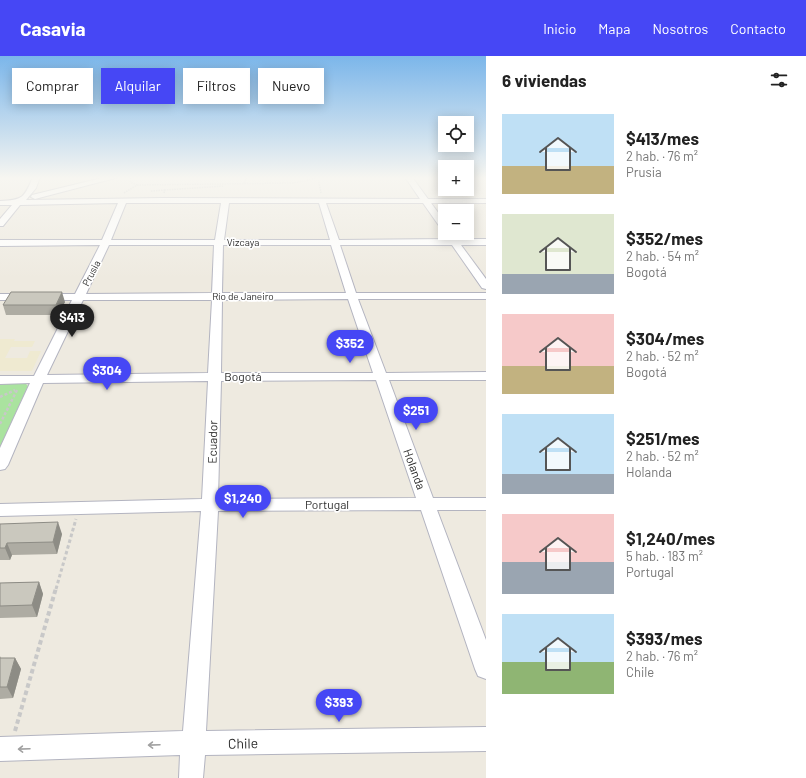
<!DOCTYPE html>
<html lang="es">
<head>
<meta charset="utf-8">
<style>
	body { margin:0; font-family:Barlow,sans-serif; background:#f6f6f6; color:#222; height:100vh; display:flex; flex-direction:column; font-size:15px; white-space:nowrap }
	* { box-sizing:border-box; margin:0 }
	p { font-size:13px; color:#767676 }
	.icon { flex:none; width:22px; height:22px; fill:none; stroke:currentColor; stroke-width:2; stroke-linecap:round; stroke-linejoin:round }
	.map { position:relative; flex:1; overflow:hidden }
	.details { display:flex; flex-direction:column; background:#fff; width:320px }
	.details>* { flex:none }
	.top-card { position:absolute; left:12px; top:12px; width:380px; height:36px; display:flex; gap:8px }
	.fabs { position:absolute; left:438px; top:60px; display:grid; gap:8px }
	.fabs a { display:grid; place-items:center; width:36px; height:36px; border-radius:0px; background:#fff; box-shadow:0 2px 10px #0003; font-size:20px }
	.price { position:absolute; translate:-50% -34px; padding:0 9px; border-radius:14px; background:#4647f5; color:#fff; font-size:13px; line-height:26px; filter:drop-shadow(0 1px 2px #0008) }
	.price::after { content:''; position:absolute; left:50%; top:24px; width:12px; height:9px; margin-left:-6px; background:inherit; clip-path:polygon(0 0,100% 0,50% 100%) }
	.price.selected { background:#222; color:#fff }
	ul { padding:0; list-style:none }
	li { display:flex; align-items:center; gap:12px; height:100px; padding:0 16px }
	li span { display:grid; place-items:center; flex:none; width:112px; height:80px; border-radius:0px; color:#555 }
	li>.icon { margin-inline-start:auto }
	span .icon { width:48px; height:48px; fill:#fffc; stroke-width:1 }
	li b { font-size:17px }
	h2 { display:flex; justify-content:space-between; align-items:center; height:48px; padding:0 16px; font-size:17px }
	.chip { padding:0 14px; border-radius:0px; background:#fff; box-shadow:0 2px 10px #0003; font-size:14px; line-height:36px }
	.chip.selected { background:#4647f5; color:#fff }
	header { display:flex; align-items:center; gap:24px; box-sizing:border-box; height:56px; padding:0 20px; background:#4647f5; color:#fff }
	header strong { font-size:19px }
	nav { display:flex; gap:22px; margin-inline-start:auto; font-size:14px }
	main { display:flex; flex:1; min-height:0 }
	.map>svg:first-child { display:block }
	.education { fill:#efead1 }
	.green { fill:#aae39f }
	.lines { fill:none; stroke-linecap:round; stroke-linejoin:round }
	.minor-casing { stroke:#b3b4c0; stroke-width:2 }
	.path-far3 { stroke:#c8c8c8; stroke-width:1.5; stroke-dasharray:1.5 1; stroke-linecap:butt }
	.path-far2 { stroke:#c8c8c8; stroke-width:2.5; stroke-dasharray:3 2; stroke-linecap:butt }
	.path-far1 { stroke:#c8c8c8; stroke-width:3; stroke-dasharray:3.5 2.5; stroke-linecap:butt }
	.path { stroke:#c8c8c8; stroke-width:4; stroke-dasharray:4.5 3; stroke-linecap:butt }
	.minor { fill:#fff; fill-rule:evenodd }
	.wall { fill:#aeaca3 }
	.shaded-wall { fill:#8d8c85 }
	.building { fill:#cac8be; stroke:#8d8c85 }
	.oneway { stroke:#a0a0a0 }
	.labels { text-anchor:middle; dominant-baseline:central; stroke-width:3.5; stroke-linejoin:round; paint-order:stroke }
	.far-street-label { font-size:10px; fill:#2d2d2d; stroke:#fff }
	.street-label { font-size:12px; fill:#2d2d2d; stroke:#fff }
	.near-street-label { font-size:14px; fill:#2d2d2d; stroke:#fff }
</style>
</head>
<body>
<header>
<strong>Casavia</strong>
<nav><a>Inicio</a><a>Mapa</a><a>Nosotros</a><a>Contacto</a></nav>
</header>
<main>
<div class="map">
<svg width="486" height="722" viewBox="0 0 486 722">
	<rect width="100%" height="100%" fill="#eeeae0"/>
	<path class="education" d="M0 283H15L14 285H35L32 291H11L5 302H27L30 295H41L32 315H0Z"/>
	<path class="green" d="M0 327H25L28 330 0 391Z"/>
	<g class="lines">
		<defs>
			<g id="minor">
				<path d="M33 121H40L36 132 26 144 163 142 420 143 405 121H412L428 143H486V147H431L445 166V174H442L423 147H326L339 184 448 183 447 181 451 178 454 179 457 183H486V189H461L486 223V233L482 232 452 189H340L356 237H486V243H358L386 317 486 316V324H389L433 442H486V454H437L486 584V623L478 620 475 613 421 454 218 455 206 675 486 671V695L205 699 203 722H179L180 699 0 705V681L183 675 201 455 0 460V448L202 443 208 325 43 327 8 409 5 413 0 414V392L30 327 0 328V320H34L72 244H0V238H75L100 189 0 190V184H102L118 147 20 149 3 170H0V163L12 149H0V145C23 144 24 142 33 121ZM126 147H221L215 184H111ZM229 147H319L330 184H224ZM109 189H214L212 237 86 238ZM223 189H331L346 237H222ZM348 243 373 317H221L222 244ZM83 244H212L208 317 47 319ZM376 324 416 442 218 443 221 325Z"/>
				<path d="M106 121H119L35 143 31 141 32 139Z"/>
			</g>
		</defs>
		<use href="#minor" class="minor-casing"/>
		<g class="path-far3">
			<path d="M318 121 321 137"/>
			<path d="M244 127 247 121"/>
			<path d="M137 129 293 127 318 122"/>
			<path d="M151 135 165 134"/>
			<path d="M124 137 137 129 132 127 129 121"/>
			<path d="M164 137 165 134 224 130"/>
		</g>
		<g class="path-far2">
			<path d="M0 341 15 334"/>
			<path d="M0 368 17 334H15"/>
		</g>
		<path class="path-far1" d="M56 533 76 463"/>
		<path class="path" d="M15 675 56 532"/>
		<use href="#minor" class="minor"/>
	</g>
	<g class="wall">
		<path d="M65 246 58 259H6L3 249Z"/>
		<path d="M0 468 62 478 57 498 12 499 10 504H0Z"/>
		<path d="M39 526 43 538 37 561 0 562V527Z"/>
		<path d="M0 600 1 602H15L21 613 13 642 0 643Z"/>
	</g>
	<g class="shaded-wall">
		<path d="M62 236 65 246 58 259 56 249Z"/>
		<path d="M58 466 62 478 57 498 53 486Z"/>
		<path d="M7 487 12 499 10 504 5 492Z"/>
		<path d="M39 526 43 538 37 561 32 549Z"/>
		<path d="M15 602 21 613 13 642 7 631Z"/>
	</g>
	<g class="building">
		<path d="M11 236H62L56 249H3Z"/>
		<path d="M58 466 53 486 7 487 5 492H0V468Z"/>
		<path d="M39 526 32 549 0 550V527Z"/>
		<path d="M0 602H15L7 631H0Z"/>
	</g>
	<defs><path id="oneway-shaft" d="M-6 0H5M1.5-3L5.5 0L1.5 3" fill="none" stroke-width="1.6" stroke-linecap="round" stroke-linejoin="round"/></defs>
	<g class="oneway">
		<use href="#oneway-shaft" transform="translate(154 689) rotate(178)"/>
		<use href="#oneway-shaft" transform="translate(24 693) rotate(178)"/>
	</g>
	<linearGradient id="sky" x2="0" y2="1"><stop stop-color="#7bb6ea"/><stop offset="0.55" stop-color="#f7f6f1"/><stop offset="1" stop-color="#f7f6f1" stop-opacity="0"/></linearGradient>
	<rect width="486" height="222" fill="url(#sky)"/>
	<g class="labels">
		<g class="far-street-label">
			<text x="243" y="186">Vizcaya</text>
			<text transform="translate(91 217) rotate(-63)">Prusia</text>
			<text x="243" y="240">Río de Janeiro</text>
		</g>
		<g class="street-label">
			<text x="243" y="320">Bogotá</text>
			<text transform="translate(212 386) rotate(-89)">Ecuador</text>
			<text transform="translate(415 413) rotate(70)">Holanda</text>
			<text x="327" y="448">Portugal</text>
		</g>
		<g class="near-street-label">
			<text transform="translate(243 687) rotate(-1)">Chile</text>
		</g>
	</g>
</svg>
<div class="fabs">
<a><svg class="icon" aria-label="locate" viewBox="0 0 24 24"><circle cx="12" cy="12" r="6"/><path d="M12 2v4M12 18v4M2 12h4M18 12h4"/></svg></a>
<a>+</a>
<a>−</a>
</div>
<b class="price selected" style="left:72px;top:282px">$413</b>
<b class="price" style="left:350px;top:308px">$352</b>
<b class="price" style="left:107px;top:335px">$304</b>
<b class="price" style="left:416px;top:375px">$251</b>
<b class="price" style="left:243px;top:463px">$1,240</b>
<b class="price" style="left:339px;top:667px">$393</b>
<div class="top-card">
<a class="chip">Comprar</a>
<a class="chip selected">Alquilar</a>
<a class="chip">Filtros</a>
<a class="chip">Nuevo</a>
</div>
</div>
<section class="details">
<h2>6 viviendas<svg class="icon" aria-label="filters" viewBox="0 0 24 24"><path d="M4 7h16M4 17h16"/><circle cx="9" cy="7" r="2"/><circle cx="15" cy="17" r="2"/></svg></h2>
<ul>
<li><span style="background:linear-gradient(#bfe0f5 65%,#c2b280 0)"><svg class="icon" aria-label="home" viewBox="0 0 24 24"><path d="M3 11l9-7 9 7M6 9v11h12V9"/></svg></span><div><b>$413/mes</b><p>2 hab. · 76 m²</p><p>Prusia</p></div></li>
<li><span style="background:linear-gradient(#dfe7d0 75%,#9aa5b1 0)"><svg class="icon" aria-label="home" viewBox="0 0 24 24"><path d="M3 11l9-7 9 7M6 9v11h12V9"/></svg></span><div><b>$352/mes</b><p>2 hab. · 54 m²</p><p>Bogotá</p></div></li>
<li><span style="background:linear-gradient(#f6c9c9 65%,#c2b280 0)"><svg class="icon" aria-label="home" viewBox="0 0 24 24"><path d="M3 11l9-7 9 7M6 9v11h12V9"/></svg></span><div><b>$304/mes</b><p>2 hab. · 52 m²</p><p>Bogotá</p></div></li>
<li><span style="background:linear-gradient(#bfe0f5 75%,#9aa5b1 0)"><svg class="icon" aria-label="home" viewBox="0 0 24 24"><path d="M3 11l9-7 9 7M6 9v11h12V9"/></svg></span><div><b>$251/mes</b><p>2 hab. · 52 m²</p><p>Holanda</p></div></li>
<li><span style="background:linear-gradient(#f6c9c9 60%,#9aa5b1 0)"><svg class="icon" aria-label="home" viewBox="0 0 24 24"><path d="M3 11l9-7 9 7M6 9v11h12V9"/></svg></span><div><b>$1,240/mes</b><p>5 hab. · 183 m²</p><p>Portugal</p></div></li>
<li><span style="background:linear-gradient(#bfe0f5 60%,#8fb573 0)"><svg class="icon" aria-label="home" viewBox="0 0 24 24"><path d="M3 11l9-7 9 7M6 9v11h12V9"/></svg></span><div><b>$393/mes</b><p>2 hab. · 76 m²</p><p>Chile</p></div></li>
</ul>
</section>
</main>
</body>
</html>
